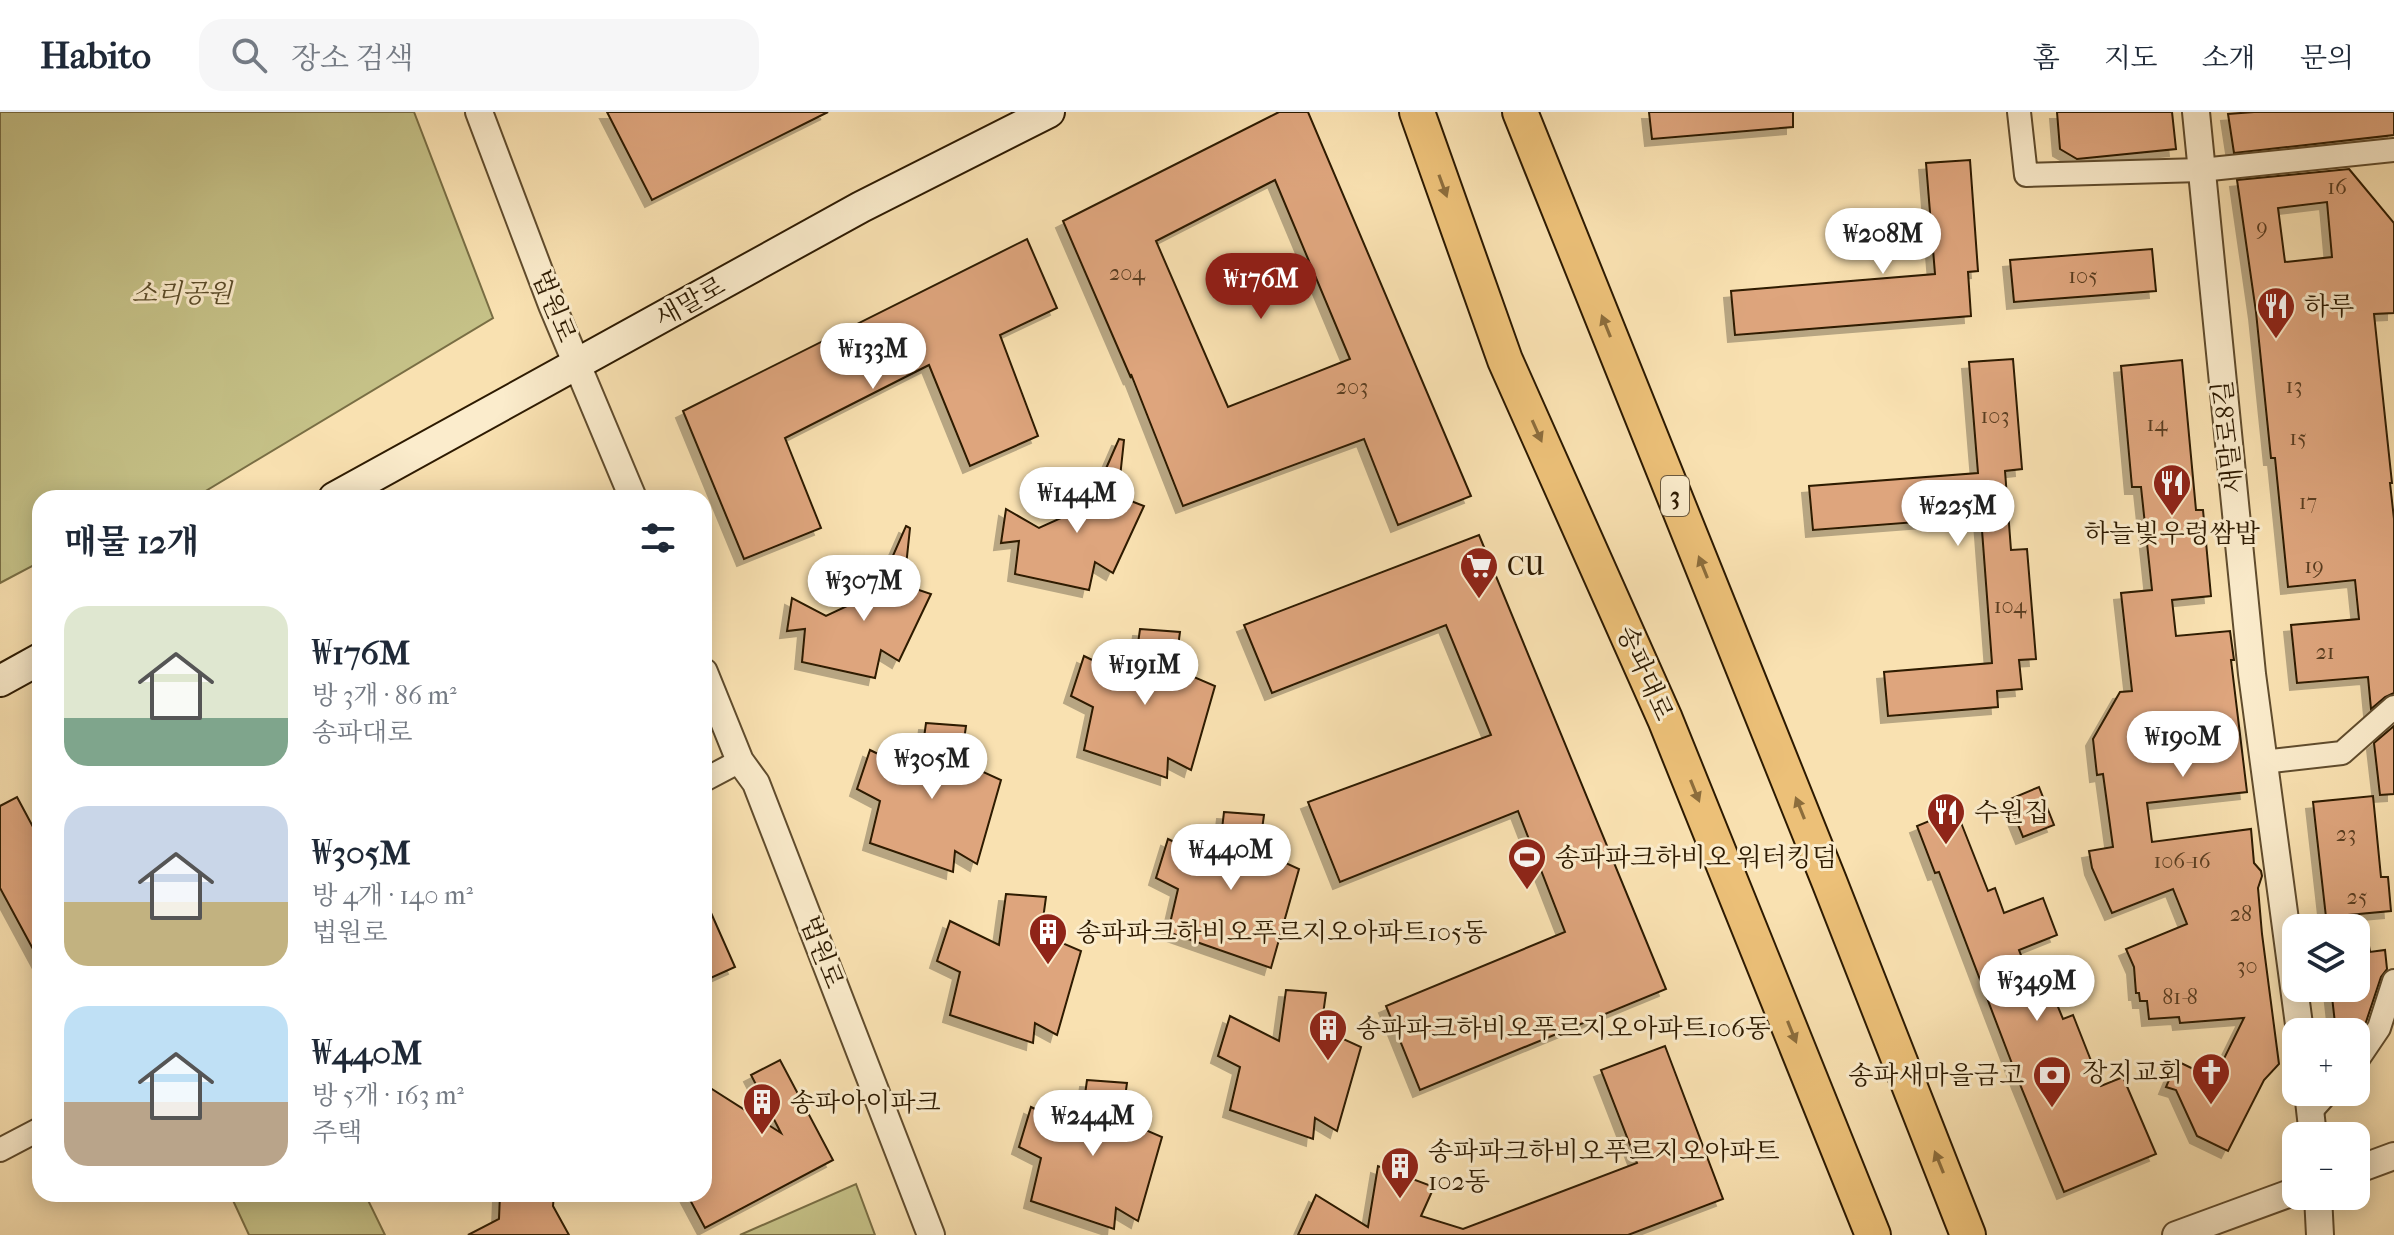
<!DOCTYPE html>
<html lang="ko">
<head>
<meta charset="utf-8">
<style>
	body { margin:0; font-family:"IM FELL French Canon","Noto Serif KR",serif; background:#f6f6f7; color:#1f2937; height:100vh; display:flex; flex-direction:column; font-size:30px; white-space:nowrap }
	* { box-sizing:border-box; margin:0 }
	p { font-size:26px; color:#747a83 }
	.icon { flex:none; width:44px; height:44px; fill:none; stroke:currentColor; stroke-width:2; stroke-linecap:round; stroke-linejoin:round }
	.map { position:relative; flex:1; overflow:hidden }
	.side { position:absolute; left:32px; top:378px; width:680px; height:712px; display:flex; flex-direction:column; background:#fff; border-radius:24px; box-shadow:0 4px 20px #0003 }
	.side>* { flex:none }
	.controls { position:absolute; left:2282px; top:802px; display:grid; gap:16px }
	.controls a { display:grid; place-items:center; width:88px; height:88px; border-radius:16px; background:#fff; box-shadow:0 4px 20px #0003; font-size:40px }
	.price { position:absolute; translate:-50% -68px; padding:0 18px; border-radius:28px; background:#fff; color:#222; font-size:26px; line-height:52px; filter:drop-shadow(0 2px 4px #0008) }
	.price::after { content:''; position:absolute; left:50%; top:48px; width:24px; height:18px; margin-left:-12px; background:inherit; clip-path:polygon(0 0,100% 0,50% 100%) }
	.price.selected { background:#8f2418; color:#fff }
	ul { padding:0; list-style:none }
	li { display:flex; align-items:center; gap:24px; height:200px; padding:0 32px }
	li span { display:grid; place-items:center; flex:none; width:224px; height:160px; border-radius:24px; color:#555 }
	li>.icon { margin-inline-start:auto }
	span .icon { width:96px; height:96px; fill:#fffc; stroke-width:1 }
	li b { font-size:34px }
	h2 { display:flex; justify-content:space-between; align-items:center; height:96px; padding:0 32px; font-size:34px }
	header { display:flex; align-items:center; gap:48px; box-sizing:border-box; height:112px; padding:0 40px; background:#fff; border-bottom:2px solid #e0e1e3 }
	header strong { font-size:38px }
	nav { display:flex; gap:44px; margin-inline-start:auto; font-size:28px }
	.search { width:560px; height:72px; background:#f6f6f7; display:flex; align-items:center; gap:20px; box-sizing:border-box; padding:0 28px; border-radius:24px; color:#747a83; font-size:30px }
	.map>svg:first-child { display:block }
	.green { fill:#c5c187; stroke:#796e44; stroke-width:2 }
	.building { fill:#dea57d; stroke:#2d1a01; stroke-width:2; fill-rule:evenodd; filter:url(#shadow) }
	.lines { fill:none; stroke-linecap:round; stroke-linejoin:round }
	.minor-casing { stroke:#604c2d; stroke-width:26 }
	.tertiary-casing { stroke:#604c2d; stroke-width:30 }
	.secondary-casing { stroke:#2d1a01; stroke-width:34 }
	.primary-casing { stroke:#2d1a01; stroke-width:38 }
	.minor { stroke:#fbeccc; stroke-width:22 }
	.tertiary { stroke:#fbeccc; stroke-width:26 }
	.secondary { stroke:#fbeccc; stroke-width:30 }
	.primary { stroke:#ecc078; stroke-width:34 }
	.oneway { fill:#8c6d3c }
	.labels { text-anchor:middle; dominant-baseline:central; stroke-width:6; stroke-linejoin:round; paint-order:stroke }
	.number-label { font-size:22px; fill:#593d20 }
	.shield { fill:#fbeccc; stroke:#6b593e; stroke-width:2 }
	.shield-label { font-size:24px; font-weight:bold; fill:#2d1a01 }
	.park-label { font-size:26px; font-style:italic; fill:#5b4c29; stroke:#fbeccc }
	.street-label { font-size:26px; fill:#2d1a01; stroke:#fbeccc }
	.poi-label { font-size:26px; fill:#2d1a01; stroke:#fbeccc; text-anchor:start }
</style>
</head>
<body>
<header>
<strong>Habito</strong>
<div class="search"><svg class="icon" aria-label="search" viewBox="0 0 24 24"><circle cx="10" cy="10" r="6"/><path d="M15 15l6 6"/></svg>장소 검색</div>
<nav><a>홈</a><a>지도</a><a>소개</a><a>문의</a></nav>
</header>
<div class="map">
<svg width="2394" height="1123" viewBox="0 0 2394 1123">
	<defs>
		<filter id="shadow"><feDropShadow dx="-7" dy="7" stdDeviation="0" flood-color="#0004"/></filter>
	</defs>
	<rect width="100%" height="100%" fill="#f9e1b1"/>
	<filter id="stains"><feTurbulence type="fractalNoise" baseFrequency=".0025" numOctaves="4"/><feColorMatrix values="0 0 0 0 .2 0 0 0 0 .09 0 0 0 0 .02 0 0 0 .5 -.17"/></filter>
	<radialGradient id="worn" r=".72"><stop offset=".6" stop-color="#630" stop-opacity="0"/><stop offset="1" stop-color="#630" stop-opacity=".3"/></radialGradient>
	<g class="green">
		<path d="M0 0H414L493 206 194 386H40V450L0 471Z"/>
		<path d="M856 1072 875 1123H740Z"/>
		<path d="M230 1082H365L385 1123H249Z"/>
	</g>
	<g class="building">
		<path d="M607 0H828L652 88Z"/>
		<path d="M1279 0H1308L1471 384 1398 413 1364 327 1183 394 1131 262V266L1063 109ZM1275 68 1350 247 1228 295 1156 129Z"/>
		<path d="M1649 0H1793V15L1652 27Z"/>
		<path d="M2057 0H2172L2176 37 2077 47 2060 37Z"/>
		<path d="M2254 0H2394V23L2234 41 2228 2Z"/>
		<path d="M1970 48 1978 159 1968 160 1971 204 1735 223 1731 179 1935 162 1926 51Z"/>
		<path d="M2349 57 2394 111V201L2374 202 2392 371H2390L2394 407V581L2385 585 2371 597 2368 565 2297 571 2291 513 2359 507 2355 468 2288 475 2275 346H2271L2256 200 2237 68ZM2327 90 2332 145 2285 150 2278 96Z"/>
		<path d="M1027 127 1057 196 1000 223 1038 324 970 354 929 253 785 326 821 416 744 447 683 299Z"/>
		<path d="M2152 137 2156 179 2014 190 2010 148Z"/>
		<path d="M2013 247 2022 357 2005 359 2011 438 2027 437 2036 547 2019 548 2022 577 1997 579 1998 595 1888 604 1884 560 1992 551 1981 405 1813 418 1809 374 1978 361 1969 250Z"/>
		<path d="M2182 248 2196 398H2203L2211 484 2172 488 2176 524 2230 519 2234 548H2231L2247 680 2147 691 2152 730 2251 717 2254 751 2261 759 2262 764 2258 776 2262 822 2279 952 2264 968 2228 1039 2197 1024 2176 978 2166 975 2174 956 2179 950 2214 967 2244 906 2180 911 2179 905 2149 907 2147 889H2140L2139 881H2136L2134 855 2126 837 2187 812 2173 777 2112 801 2092 756 2089 739 2113 735 2103 662 2097 663 2093 627 2120 580 2132 579 2121 481 2152 478 2141 375H2132L2121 254Z"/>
		<path d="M1119 327 1124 328 1118 384 1144 394 1113 461 1095 450 1089 478 1015 462 1019 429 1001 431 1006 397 1039 416 1090 393Z"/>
		<path d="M906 414 910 416 904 473 931 482 899 549 881 538 875 566 802 550 805 517 787 519 792 486 826 504 877 480Z"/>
		<path d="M1479 423 1666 877 1420 978 1386 894 1565 820 1518 699 1340 770 1308 690 1491 623 1446 513 1272 581 1244 513Z"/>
		<path d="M1140 517 1180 520 1175 557 1215 574 1191 658 1168 646 1167 666 1084 638 1093 595 1071 584 1084 544 1133 568Z"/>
		<path d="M926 611 966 614 961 650 1001 668 977 752 955 739 953 760 870 731 880 689 857 677 870 638 919 662Z"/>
		<path d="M2394 614V682L2380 683 2374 631Z"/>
		<path d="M2039 675 2054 713 2023 725 2008 688Z"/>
		<path d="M2373 684 2381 765H2388L2391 799 2326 805 2313 690Z"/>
		<path d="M17 685 40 728V850L0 776V694Z"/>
		<path d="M1956 698 1988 779 1995 776 2004 801 2043 786 2057 823 2019 838 2033 874 2047 868 2063 907 2073 903 2101 974 2123 965 2156 1042 2064 1080 2019 970 1939 760 1935 761 1917 714Z"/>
		<path d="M1224 700 1264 703 1259 739 1299 757 1271 856 1168 820 1178 777 1156 766 1168 727 1218 751Z"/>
		<path d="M1006 782 1046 785 1041 822 1081 839 1057 923 1035 911 1033 931 950 903 960 860 937 849 950 809 999 833Z"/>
		<path d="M704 785 735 855 704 869Z"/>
		<path d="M2369 834 2370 840 2385 838 2387 857 2381 865 2366 910 2359 920H2336L2331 876H2356V835Z"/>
		<path d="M1286 878 1326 881 1321 917 1361 935 1337 1019 1315 1006 1313 1027 1230 998 1240 955 1218 944 1230 904 1279 929Z"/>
		<path d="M1665 934 1723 1087 1628 1123H1298L1316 1083 1368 1115 1378 1054 1434 1075 1421 1104 1463 1117 1637 1051 1601 958Z"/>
		<path d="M780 948 833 1048 705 1116 688 1084 704 1082V972L781 1021 751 963Z"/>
		<path d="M1087 968 1127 971 1122 1008 1162 1025 1138 1109 1116 1096 1114 1117 1031 1089 1041 1046 1019 1035 1031 995 1080 1019Z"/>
		<path d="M500 1082H554L553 1094 569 1123H468L499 1107Z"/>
	</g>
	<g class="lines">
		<defs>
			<g id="minor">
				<path d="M2019 0 2026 63 2201 58 2394 38"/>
				<path d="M2263 650 2342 641 2394 595"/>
				<path d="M704 668 740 649"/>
				<path d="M2356 950 2379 916 2394 869"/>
				<path d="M2311 999 2328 980"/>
				<path d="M0 1038 40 1017"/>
			</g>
			<g id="tertiary">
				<path d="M479 0 552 193 633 386"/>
				<path d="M2196 0 2252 562 2300 920"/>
				<path d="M704 560 740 649 756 671 931 1123"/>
				<path d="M2308 980 2313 1024"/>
				<path d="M2356 1058 2394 1044"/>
				<path d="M2318 1084 2320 1123"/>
				<path d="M2176 1123 2296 1079"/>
			</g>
			<g id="secondary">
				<path d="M334 386 861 95 1049 0"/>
				<path d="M0 569 40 547"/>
			</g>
			<g id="primary">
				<path d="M1417 0 1505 248 1665 607 1873 1123"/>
				<path d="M1520 0 1829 769 1968 1123"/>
			</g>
		</defs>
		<use href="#minor" class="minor-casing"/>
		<use href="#tertiary" class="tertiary-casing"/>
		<use href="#secondary" class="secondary-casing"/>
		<use href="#primary" class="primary-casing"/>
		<use href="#minor" class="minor"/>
		<use href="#tertiary" class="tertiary"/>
		<use href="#secondary" class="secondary"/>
		<use href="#primary" class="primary"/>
	</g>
	<defs><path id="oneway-solid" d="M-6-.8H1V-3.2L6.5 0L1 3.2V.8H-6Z" transform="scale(2)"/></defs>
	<g class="oneway">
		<use href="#oneway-solid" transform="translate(1443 74) rotate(70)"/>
		<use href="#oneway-solid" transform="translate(1606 214) rotate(-112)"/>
		<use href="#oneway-solid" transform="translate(1537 319) rotate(66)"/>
		<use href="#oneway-solid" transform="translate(1703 455) rotate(-112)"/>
		<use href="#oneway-solid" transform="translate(1695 679) rotate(68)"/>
		<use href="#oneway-solid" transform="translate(1800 696) rotate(-112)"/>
		<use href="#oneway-solid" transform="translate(1792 920) rotate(68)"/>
		<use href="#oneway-solid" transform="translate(1939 1050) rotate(-112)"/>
	</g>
	<defs>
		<symbol id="restaurant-pin" viewBox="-11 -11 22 30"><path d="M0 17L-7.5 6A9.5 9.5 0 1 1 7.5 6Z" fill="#8f2418" stroke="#fbeccc"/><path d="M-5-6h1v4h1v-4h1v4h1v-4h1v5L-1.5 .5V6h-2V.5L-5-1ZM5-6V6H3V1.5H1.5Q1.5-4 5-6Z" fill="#fff"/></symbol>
		<symbol id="supermarket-pin" viewBox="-11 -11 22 30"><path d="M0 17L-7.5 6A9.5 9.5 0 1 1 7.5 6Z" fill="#8f2418" stroke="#fbeccc"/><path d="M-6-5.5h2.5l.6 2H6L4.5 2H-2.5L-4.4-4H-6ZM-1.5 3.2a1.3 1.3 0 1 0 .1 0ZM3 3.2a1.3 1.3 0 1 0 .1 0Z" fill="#fff"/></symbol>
		<symbol id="stadium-pin" viewBox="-11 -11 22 30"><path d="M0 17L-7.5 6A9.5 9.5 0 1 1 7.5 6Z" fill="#8f2418" stroke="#fbeccc"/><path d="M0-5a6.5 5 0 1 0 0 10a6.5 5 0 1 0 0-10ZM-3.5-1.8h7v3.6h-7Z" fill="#fff"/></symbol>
		<symbol id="building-pin" viewBox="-11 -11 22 30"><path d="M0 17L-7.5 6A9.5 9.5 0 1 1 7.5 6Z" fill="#8f2418" stroke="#fbeccc"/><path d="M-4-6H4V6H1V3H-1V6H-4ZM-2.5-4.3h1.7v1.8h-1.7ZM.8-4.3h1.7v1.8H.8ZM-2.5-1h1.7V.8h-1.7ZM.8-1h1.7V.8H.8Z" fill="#fff"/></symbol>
		<symbol id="church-pin" viewBox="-11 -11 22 30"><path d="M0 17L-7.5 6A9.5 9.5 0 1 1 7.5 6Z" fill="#8f2418" stroke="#fbeccc"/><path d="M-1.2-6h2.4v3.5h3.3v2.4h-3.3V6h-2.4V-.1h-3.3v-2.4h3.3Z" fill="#fff"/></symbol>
		<symbol id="bank-pin" viewBox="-11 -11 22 30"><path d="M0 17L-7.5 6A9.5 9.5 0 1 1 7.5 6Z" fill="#8f2418" stroke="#fbeccc"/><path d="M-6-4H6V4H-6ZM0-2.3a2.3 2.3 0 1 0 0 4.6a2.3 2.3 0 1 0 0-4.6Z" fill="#fff"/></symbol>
	</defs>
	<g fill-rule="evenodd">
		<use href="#restaurant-pin" x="2254" y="172" width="44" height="60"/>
		<use href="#restaurant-pin" x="2150" y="349" width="44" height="60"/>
		<use href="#supermarket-pin" x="1457" y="432" width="44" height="60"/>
		<use href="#restaurant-pin" x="1924" y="678" width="44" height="60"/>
		<use href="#stadium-pin" x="1505" y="723" width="44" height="60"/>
		<use href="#building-pin" x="1026" y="798" width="44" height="60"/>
		<use href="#building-pin" x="1306" y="894" width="44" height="60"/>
		<use href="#church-pin" x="2189" y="938" width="44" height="60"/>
		<use href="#bank-pin" x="2030" y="941" width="44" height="60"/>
		<use href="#building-pin" x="740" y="968" width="44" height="60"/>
		<use href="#building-pin" x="1378" y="1032" width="44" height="60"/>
	</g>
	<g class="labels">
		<g class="number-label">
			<text x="2337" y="75">16</text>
			<text x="2262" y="115">9</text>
			<text x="1127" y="161">204</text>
			<text x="2083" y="164">105</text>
			<text x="2294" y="274">13</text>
			<text x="1352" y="275">203</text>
			<text x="1995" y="304">103</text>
			<text x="2157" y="312">14</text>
			<text x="2298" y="326">15</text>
			<text x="2308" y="390">17</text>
			<text x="2314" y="454">19</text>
			<text x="2010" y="494">104</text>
			<text x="2325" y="540">21</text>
			<text x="2346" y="722">23</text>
			<text x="2182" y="749">106-16</text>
			<text x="2357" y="785">25</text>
			<text x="2241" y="802">28</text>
			<text x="2247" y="854">30</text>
			<text x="2180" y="885">81-8</text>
		</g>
		<rect class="shield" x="1661" y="364" width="28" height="40" rx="6"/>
		<g class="shield-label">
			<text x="1675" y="384">3</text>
		</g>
		<g class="park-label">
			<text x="182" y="181">소리공원</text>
		</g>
		<g class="street-label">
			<text transform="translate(690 190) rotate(-29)">새말로</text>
			<text transform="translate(554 194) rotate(68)">법원로</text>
			<text transform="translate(2228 325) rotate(-96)">새말로8길</text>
			<text transform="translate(1645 561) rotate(66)">송파대로</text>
			<text transform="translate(822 840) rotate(69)">법원로</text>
		</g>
		<g class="poi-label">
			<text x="2304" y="194">하루</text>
			<text x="2172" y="421" text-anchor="middle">하늘빛우렁쌈밥</text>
			<text x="1507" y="454">CU</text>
			<text x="1974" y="700">수원집</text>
			<text x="1555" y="745">송파파크하비오 워터킹덤</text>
			<text x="1076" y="820">송파파크하비오푸르지오아파트105동</text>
			<text x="1356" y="916">송파파크하비오푸르지오아파트106동</text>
			<text x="2183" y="960" text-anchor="end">장지교회</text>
			<text x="2024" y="963" text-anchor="end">송파새마을금고</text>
			<text x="790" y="990">송파아이파크</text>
			<text x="1428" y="1039">송파파크하비오푸르지오아파트<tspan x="1428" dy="30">102동</tspan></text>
		</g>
	</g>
	<rect width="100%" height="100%" filter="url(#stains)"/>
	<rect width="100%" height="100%" fill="url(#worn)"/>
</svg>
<div class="controls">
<a><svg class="icon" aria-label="layers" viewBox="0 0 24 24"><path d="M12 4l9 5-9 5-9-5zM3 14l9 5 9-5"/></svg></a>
<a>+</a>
<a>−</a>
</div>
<b class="price" style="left:1883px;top:164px">₩208M</b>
<b class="price selected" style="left:1261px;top:209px">₩176M</b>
<b class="price" style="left:873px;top:279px">₩133M</b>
<b class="price" style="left:1077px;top:423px">₩144M</b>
<b class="price" style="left:1958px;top:436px">₩225M</b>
<b class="price" style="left:864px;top:511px">₩307M</b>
<b class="price" style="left:1145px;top:595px">₩191M</b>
<b class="price" style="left:2183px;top:667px">₩190M</b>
<b class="price" style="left:932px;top:689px">₩305M</b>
<b class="price" style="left:1231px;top:780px">₩440M</b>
<b class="price" style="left:2037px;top:911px">₩349M</b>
<b class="price" style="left:1093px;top:1046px">₩244M</b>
<section class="side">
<h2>매물 12개<svg class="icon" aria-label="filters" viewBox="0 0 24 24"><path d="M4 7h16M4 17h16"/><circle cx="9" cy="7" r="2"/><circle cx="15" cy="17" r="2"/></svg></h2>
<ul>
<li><span style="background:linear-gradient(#dfe7d0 70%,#7fa58c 0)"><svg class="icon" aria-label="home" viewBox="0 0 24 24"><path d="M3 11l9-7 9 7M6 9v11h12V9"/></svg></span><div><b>₩176M</b><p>방 3개 · 86 m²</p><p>송파대로</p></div></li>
<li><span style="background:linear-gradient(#c9d6e8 60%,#c2b280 0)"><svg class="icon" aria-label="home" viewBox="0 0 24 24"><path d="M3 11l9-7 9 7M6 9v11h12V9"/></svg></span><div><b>₩305M</b><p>방 4개 · 140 m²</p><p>법원로</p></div></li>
<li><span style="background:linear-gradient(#bfe0f5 60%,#b9a48a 0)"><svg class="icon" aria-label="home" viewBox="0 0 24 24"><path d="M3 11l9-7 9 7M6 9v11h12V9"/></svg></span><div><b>₩440M</b><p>방 5개 · 163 m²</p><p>주택</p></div></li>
</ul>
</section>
</div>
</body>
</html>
